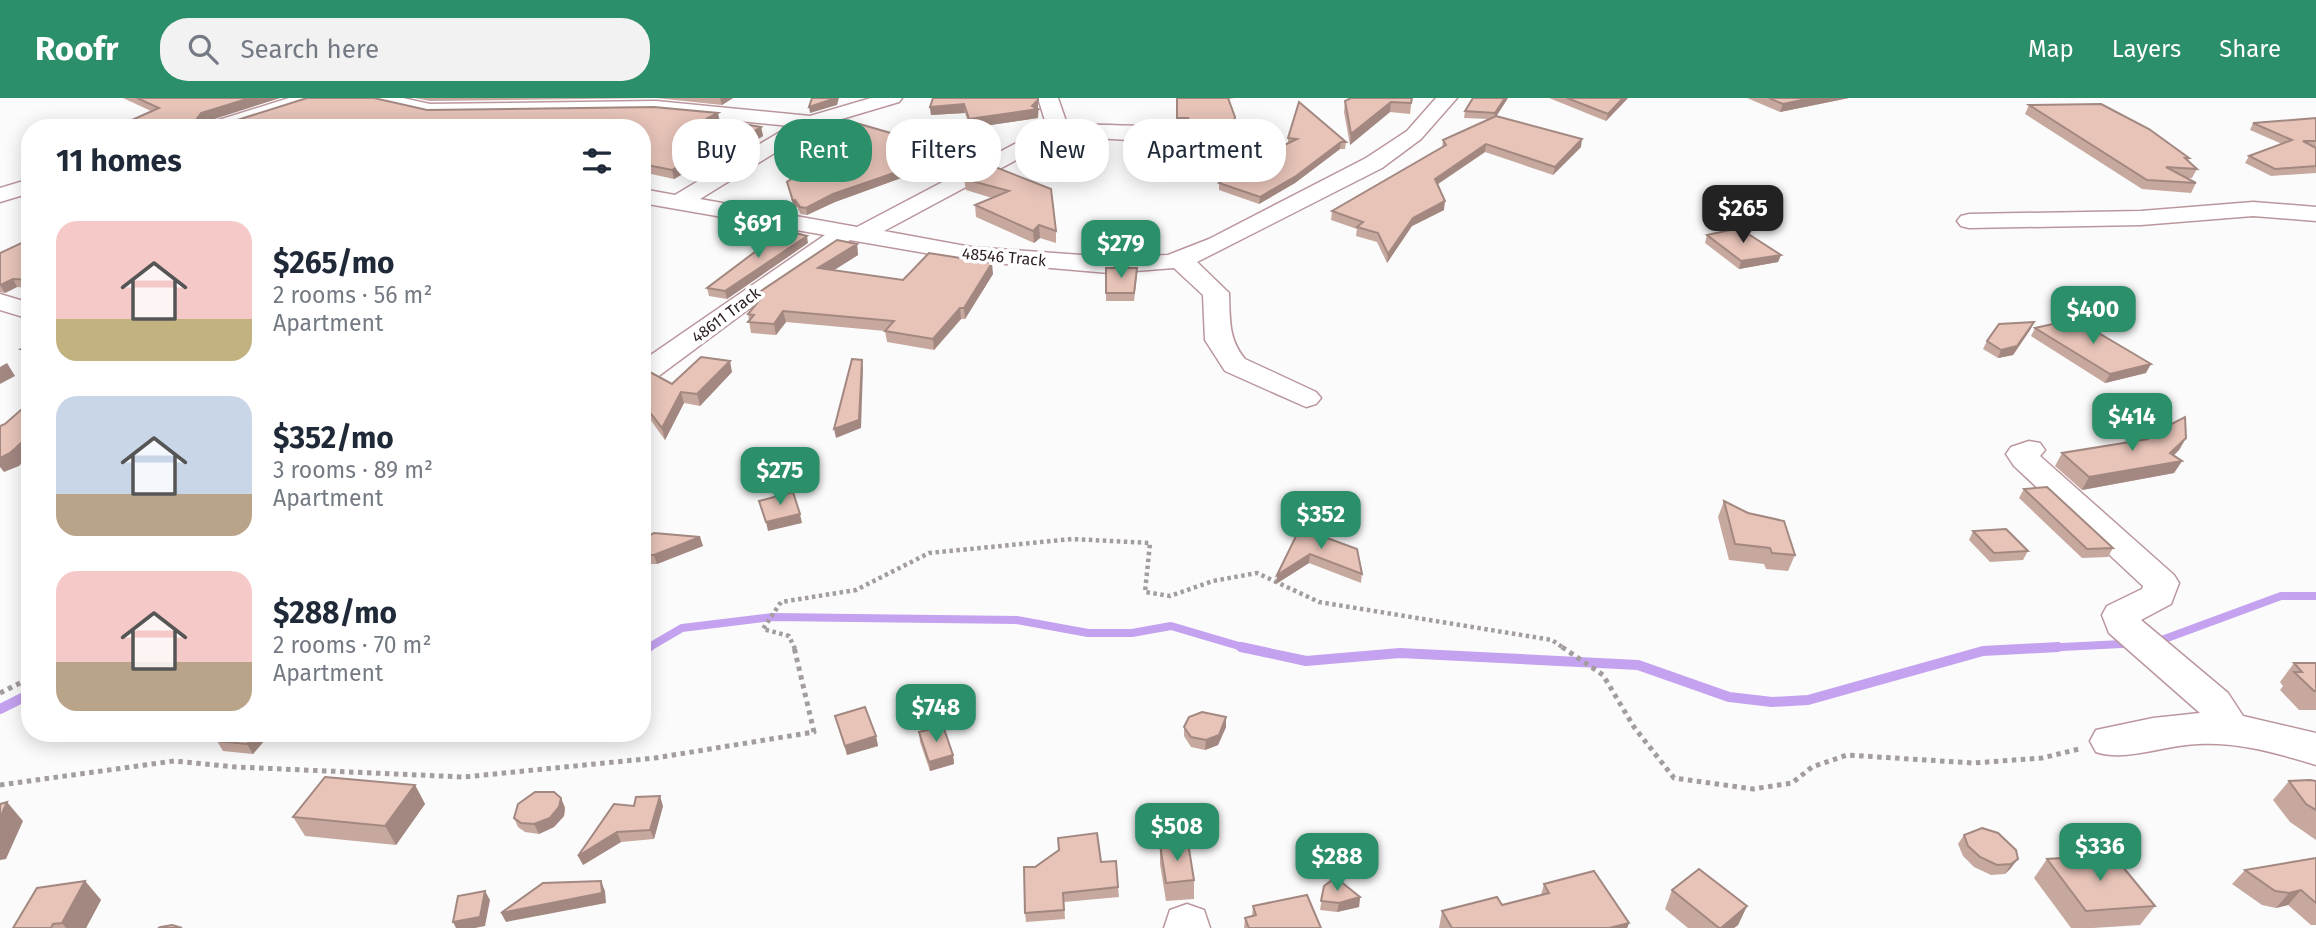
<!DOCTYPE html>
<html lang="en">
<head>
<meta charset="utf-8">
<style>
	body { margin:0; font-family:"Fira Sans",sans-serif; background:#f2f2f3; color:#1f2937; height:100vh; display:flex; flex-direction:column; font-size:26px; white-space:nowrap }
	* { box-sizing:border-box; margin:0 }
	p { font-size:23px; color:#747a83 }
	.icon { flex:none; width:38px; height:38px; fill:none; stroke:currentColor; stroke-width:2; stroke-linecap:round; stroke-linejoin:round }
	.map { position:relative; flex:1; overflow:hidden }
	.drawer { position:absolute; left:21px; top:21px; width:630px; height:623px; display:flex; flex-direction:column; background:#fff; border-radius:28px; box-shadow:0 4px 18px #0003 }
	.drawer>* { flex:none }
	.hud { position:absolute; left:672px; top:21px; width:665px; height:63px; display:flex; gap:14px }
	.price { position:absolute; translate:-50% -60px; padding:0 16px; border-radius:14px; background:#2b8f6a; color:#fff; font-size:23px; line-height:46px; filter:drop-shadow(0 2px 4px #0008) }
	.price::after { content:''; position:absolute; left:50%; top:42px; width:21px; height:16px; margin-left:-10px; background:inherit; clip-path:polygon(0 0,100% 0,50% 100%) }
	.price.on { background:#222; color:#fff }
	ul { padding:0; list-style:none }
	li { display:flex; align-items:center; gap:21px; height:175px; padding:0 35px }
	li span { display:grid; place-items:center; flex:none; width:196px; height:140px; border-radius:21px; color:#555 }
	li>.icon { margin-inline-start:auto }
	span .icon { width:84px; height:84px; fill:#fffc; stroke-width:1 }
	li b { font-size:30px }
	h2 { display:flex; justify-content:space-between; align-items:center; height:84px; padding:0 35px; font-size:30px }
	.chip { padding:0 24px; border-radius:28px; background:#fff; box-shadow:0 4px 18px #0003; font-size:24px; line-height:63px }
	.chip.on { background:#2b8f6a; color:#fff }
	header { display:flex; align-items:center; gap:42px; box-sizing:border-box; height:98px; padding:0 35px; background:#2b8f6a; color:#fff }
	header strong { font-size:33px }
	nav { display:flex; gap:38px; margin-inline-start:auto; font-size:24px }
	.search { width:490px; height:63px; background:#f2f2f3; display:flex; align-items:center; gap:18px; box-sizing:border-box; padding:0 24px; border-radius:28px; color:#747a83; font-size:26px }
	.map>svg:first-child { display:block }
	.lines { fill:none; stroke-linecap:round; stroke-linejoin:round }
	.stream-far1 { stroke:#c4a2f0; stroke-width:8 }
	.stream { stroke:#c4a2f0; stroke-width:10 }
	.minor-casing { stroke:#bb979d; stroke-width:3 }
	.path-far1 { stroke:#a39d9e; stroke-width:4.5; stroke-dasharray:3.5 3.5; stroke-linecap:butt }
	.path { stroke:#a39d9e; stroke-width:5; stroke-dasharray:4.5 4.5; stroke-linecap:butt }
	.minor { fill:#fff; fill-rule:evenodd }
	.wall { fill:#c7a89e }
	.shaded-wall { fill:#a28881 }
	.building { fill:#e7c3b8; stroke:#a28881; stroke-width:2 }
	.labels { text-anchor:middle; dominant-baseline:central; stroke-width:7; stroke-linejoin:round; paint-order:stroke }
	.far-street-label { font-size:16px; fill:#2d1f22; stroke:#fff }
</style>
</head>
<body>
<header>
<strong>Roofr</strong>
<div class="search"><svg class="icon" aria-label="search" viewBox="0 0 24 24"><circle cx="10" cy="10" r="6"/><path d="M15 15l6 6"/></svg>Search here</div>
<nav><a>Map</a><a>Layers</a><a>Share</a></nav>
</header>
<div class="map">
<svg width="2316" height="830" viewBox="0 0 2316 830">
	<rect width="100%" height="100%" fill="#fbfbfb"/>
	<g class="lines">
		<g class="stream-far1">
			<path d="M2159 543 2281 498H2316"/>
			<path d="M646 551 682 530 773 519 1017 522 1088 535H1132L1171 528 1249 551"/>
			<path d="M2024 551 2122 546"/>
		</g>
		<g class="stream">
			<path d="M1241 549 1306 563 1400 555 1638 567 1729 599 1772 604 1808 602 1983 553 2058 549"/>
			<path d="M642 553 649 549"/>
			<path d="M0 611 30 596"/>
		</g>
		<defs>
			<g id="minor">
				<path d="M289 0H319L316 4 235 30H203L206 26Z"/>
				<path d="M367 0H403L430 6 656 3 810 18 871 0H902L899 4 818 28 700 101 857 129 1047 29 1038 0H1058L1067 26C1111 28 1212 25 1247 49 1251 52 1254 58 1257 62L1254 67 1223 84 1212 77 1234 60 1217 52 1179 45 1061 38 884 133 971 149 1109 159 1168 157 1209 141 1366 60 1407 33 1436 0H1457L1421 41 1382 70 1197 164 1229 195C1230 220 1228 241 1245 261L1316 294 1321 300 1316 306 1306 309 1225 273 1205 242 1203 197 1174 170 1109 175 971 163 850 142 769 196 652 283 642 286V263L825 137 642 105V91L675 97 790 28 656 15 430 18 370 4Z"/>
				<path d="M30 81V95L0 104V90Z"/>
				<path d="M2253 104 2316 109V123L2253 118 2141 127 1969 130 1961 128 1957 123 1961 118 1969 116 2141 113Z"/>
				<path d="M0 196 30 205V221L0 212Z"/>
				<path d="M2029 343 2040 345 2045 352 2040 358 2174 477 2179 485 2171 506 2141 522 2228 595 2243 618 2316 635V667C2277 655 2239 644 2198 646 2165 647 2126 664 2096 654L2090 643 2096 632 2153 620 2200 615 2109 535 2102 517 2107 508 2142 491 2143 488 2014 368 2006 356 2011 349Z"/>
				<path d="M1187 806 1204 812 1210 830H1164L1170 812Z"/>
			</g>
		</defs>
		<use href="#minor" class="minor-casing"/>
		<path class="path-far1" d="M795 551 789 538 763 531 781 504 856 492 929 455 1072 441 1150 445 1145 494 1170 498 1213 483 1257 475 1319 504 1552 542 1565 551"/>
		<g class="path">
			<path d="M1562 549 1603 577 1634 629 1674 680 1753 691 1792 685 1812 669 1847 657 1973 665 2042 660 2079 651"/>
			<path d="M0 595 26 582 30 572"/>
			<path d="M0 687 174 663 236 669 464 679 655 660 814 634 794 549"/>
		</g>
		<use href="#minor" class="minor"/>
	</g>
	<g class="wall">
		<path d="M123 0H280L208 22 231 24 427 12 719 22 761 29 763 38 706 72 693 70 674 81 642 74V30H114L151 13Z"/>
		<path d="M415 0H733L722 7 656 0 430 3Z"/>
		<path d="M933 0 1039 11 1038 20 970 30 965 15 931 17 930 9Z"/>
		<path d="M1177 0H1234L1229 1 1235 25 1233 39 1187 29V27H1176Z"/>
		<path d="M1412 0 1410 16 1390 14 1350 47 1344 14 1345 3Z"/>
		<path d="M1508 0 1496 18 1581 49 1553 77 1485 54 1437 87 1444 112 1412 128 1387 165 1377 144 1356 138 1357 131 1331 122 1332 113 1442 50 1443 42 1488 21 1464 20 1465 13Z"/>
		<path d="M1549 0H1628L1606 23Z"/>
		<path d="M1747 0H1849L1780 14Z"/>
		<path d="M2029 7 2189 60 2188 63 2197 71 2192 80H2186L2196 85 2191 95 2142 91 2025 16Z"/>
		<path d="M2316 20V75L2271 78 2245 65 2249 58 2282 46 2250 32 2253 25Z"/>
		<path d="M1288 40 1346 44 1345 51H1340L1295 85 1259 106 1219 92V85L1288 46Z"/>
		<path d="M831 46 951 55 966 68 939 83 915 75 835 104 807 117 801 116 797 109 794 111 787 84 837 59 832 53Z"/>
		<path d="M990 67 1056 133V145L1040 140 1034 145 976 119 975 107 992 100 966 92 964 81Z"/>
		<path d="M1707 137 1781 157 1778 164 1739 171 1705 145Z"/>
		<path d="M30 141V190L17 189 5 195 0 194V155Z"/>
		<path d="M808 145 727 201 709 198 707 190Z"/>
		<path d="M857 146 858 157 834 172 903 182 993 176 965 221H961L934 252 887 244 885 233 786 224 776 237 751 235 748 216 757 205 755 197Z"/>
		<path d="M1106 170 1137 178 1134 203H1106Z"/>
		<path d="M2034 224 2030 232 2013 257 1998 260 1983 251 1987 243Z"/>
		<path d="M2035 230 2146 275 2105 285 2031 238Z"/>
		<path d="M30 246V259H26L21 251Z"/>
		<path d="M732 274 700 308 684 305 665 342 642 310V276L672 286Z"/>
		<path d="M2186 340 2179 352 2174 357 2182 363 2174 375 2082 392 2055 368 2062 355Z"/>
		<path d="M2024 391 2113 450 2108 459 2082 460 2019 400Z"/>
		<path d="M1724 403 1795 457 1788 473 1766 471 1764 466 1729 462 1718 419Z"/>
		<path d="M1300 430 1362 476 1361 485 1309 465 1276 486Z"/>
		<path d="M1973 433 2028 453 2023 462 1990 464 1969 442Z"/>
		<path d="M700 439 703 448 657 466H642V441Z"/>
		<path d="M2294 565H2316V612H2299L2280 592 2283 588 2280 584Z"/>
		<path d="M835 618 876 638 878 648 847 657Z"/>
		<path d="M1226 619V629L1218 647 1205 652 1191 649 1184 638V629Z"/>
		<path d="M919 634 953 657 954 666 930 673 920 644Z"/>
		<path d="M271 635 253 656 223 653 217 643Z"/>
		<path d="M2289 683H2316V742L2290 724 2273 702Z"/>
		<path d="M415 687 425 706 396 747 305 738 293 719Z"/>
		<path d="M561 700 565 710 564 718 554 729 539 736 525 734 518 729 514 720Z"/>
		<path d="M634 708H663L654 741 621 744 583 767Z"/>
		<path d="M1964 737 2016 752 2011 770 2005 776 1991 777 1974 769 1963 758 1958 746Z"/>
		<path d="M1160 747 1194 782V801L1166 803 1160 766Z"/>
		<path d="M2316 760V827H2311L2288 807 2276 810 2262 807 2232 786 2245 772Z"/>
		<path d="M2047 761 2155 808 2140 827 2093 830H2071L2034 780Z"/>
		<path d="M1101 764 1118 789 1119 799 1064 804 1065 821 1026 824 1025 815 1035 769Z"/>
		<path d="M85 783 101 802 86 830H13Z"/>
		<path d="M1544 786 1629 825 1627 830H1439L1442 813 1502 807 1541 797Z"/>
		<path d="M1324 788 1360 799 1359 809 1337 814 1320 812Z"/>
		<path d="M1672 792 1747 808 1738 827 1734 830H1688L1665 811Z"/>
		<path d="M1253 808 1321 830H1244L1245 820 1252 818Z"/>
	</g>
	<g class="shaded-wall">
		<path d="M250 0H280L205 24 196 22 201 15Z"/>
		<path d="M720 0H733L722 7Z"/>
		<path d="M836 0H839L837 7 810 15 809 9Z"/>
		<path d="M1505 0H1508L1494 22 1495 15Z"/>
		<path d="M1623 0H1628L1606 23 1608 16Z"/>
		<path d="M1811 0H1849L1780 14 1783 6Z"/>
		<path d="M1038 2V20L970 30 969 21 1032 8Z"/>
		<path d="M1391 4 1390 14 1350 47 1351 36Z"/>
		<path d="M964 6 965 15 931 17 930 9Z"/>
		<path d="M718 15 720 24 708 20Z"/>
		<path d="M761 29 763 38 706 72 704 63Z"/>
		<path d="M1582 41 1581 49 1553 77 1555 69Z"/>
		<path d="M1341 44 1340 51 1295 85 1259 106 1260 99Z"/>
		<path d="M1486 46 1485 54 1433 89 1435 81Z"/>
		<path d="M691 61 693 70 674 81 672 72Z"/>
		<path d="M966 61V68L939 83 938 76Z"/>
		<path d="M914 68 915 75 835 104 807 117 806 110 833 96Z"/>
		<path d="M795 102 797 109 794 111 793 103Z"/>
		<path d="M1445 103 1444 112 1412 128 1387 165 1388 156 1413 120Z"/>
		<path d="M1039 127 1040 140 1034 145 1033 133Z"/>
		<path d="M807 138 808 145 727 201 725 193Z"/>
		<path d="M857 146 858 157 820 181 818 170Z"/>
		<path d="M1781 157 1778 164 1739 171 1741 163Z"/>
		<path d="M992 165 993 176 965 221 964 210Z"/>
		<path d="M13 181 17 189 5 195 0 187Z"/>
		<path d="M960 210 961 221 934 252 933 241Z"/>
		<path d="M783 213 786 224 776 237 774 226Z"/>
		<path d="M2034 224 2030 232 2013 257 1998 260 2001 252Z"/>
		<path d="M862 262 863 271 861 330 836 340 834 331Z"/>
		<path d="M730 263 732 274 700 308 697 296Z"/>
		<path d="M7 265 15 278 0 286V269Z"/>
		<path d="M2151 266 2146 275 2105 285 2110 276Z"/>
		<path d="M681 294 684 305 665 342 662 330Z"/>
		<path d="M30 337V357L19 368 4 374 0 369V360Z"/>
		<path d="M2186 340 2179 352 2165 366 2182 363 2174 375 2082 392 2089 379 2170 355Z"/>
		<path d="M800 416 802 425 768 433 766 424Z"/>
		<path d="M700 439 703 448 657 466 654 457Z"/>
		<path d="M1310 456 1309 465 1276 486 1277 477Z"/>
		<path d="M1226 619V629L1218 647 1205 652 1206 642Z"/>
		<path d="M257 635H271L253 656 247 646Z"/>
		<path d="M876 638 878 648 847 657 845 648Z"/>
		<path d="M953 657 954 666 930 673 929 664Z"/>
		<path d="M415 687 425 706 396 747 385 728Z"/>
		<path d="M660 698 663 708 654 741 650 732Z"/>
		<path d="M561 700 565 710 564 718 554 729 539 736 534 726Z"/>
		<path d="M7 704 23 723 6 761 0 762V720Z"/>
		<path d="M617 734 621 744 583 767 578 758Z"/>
		<path d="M2018 761 2011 770 2005 776 2011 766Z"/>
		<path d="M85 783 101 802 86 830H66L62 825Z"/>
		<path d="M601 783 605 793 606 805 506 824 501 815Z"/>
		<path d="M2301 792 2288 807 2276 810 2289 795Z"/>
		<path d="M485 793 490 802 485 828 475 830H456L453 824Z"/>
		<path d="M1360 799 1359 809 1337 814 1339 805Z"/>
		<path d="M1747 808 1738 827 1734 830H1721Z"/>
		<path d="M1629 825 1627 830H1609Z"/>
	</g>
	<g class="building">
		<path d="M137 0H250L201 15 196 22 231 24 307 0H374L427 12 654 9 718 15 708 20 761 29 704 63 691 61 672 72 642 66V30H114L159 10Z"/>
		<path d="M812 0H836L809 9Z"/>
		<path d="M933 0H1038V2L1032 8 1038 11 969 21 964 6 930 9Z"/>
		<path d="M1177 0H1228L1235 19 1233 32 1187 22 1188 20H1177Z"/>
		<path d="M1351 0H1412L1411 5 1391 4 1351 36 1345 3Z"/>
		<path d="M1473 0H1505L1495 15 1465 13Z"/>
		<path d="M1567 0H1623L1608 16Z"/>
		<path d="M1769 0H1811L1783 6Z"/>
		<path d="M1299 4 1346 44H1341L1296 78 1260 99 1219 85 1257 60 1297 41 1288 40Z"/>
		<path d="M2101 6 2149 31 2189 60H2185L2197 71 2166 69 2196 85 2147 82 2029 7Z"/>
		<path d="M1496 18 1582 41 1555 69 1486 46 1435 81 1445 103 1413 120 1388 156 1378 135 1357 129 1363 124 1332 113 1446 47 1443 42Z"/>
		<path d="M2316 20V43H2303L2316 50V68L2275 71 2249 58 2292 42 2253 25Z"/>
		<path d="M856 25 950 52V55L966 61 938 76 914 68 833 96 806 110 800 109 795 102 793 103 787 84 807 70 841 57 831 46Z"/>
		<path d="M990 67 1051 91 1056 133 1039 127 1033 133 975 107 1009 93 964 81Z"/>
		<path d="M1739 130 1781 157 1741 163 1707 137Z"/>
		<path d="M784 132 807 138 725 193 707 190Z"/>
		<path d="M30 141V182L13 181 0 187V155Z"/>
		<path d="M837 142 857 146 818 170 903 182 929 155 992 165 964 210H960L933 241 885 233 894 223 783 213 774 226 748 224 754 217 748 216 763 198 755 197Z"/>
		<path d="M1106 170H1137L1134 195H1106Z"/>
		<path d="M2075 221 2151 266 2110 276 2035 230Z"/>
		<path d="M2034 224 2017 248 2001 252 1987 243 1999 226Z"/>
		<path d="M30 246V252L21 251Z"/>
		<path d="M701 259 730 263 697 296 681 294 662 330 642 304V276L650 274 672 286Z"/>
		<path d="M852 261 862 262 859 322 834 331Z"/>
		<path d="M30 304V337L10 355 0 360V328L5 326Z"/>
		<path d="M2185 319 2186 340 2170 355 2182 363 2089 379 2062 355 2148 341 2150 337Z"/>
		<path d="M2047 389 2113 450 2087 451 2024 391Z"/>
		<path d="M793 394 800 416 766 424 759 403Z"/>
		<path d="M1724 403 1748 415 1784 423 1795 457 1772 455 1770 450 1735 446Z"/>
		<path d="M1300 430 1357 451 1362 476 1310 456 1277 477Z"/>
		<path d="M2006 431 2028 453 1994 455 1973 433Z"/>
		<path d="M654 435 700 439 654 457H642V441Z"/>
		<path d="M2294 565H2316V593H2314L2294 574H2302Z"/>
		<path d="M865 609 876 638 845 648 835 618Z"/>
		<path d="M1202 614 1226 619 1219 637 1206 642 1191 639 1184 629 1189 619Z"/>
		<path d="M943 628 953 657 929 664 919 634Z"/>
		<path d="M224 635H257L247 646 217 643Z"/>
		<path d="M325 679 415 687 385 728 293 719Z"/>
		<path d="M2310 682 2316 683V712L2306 706 2289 683Z"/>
		<path d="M535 694H554L561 700 559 709 550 720 534 726 521 725 514 720 518 706Z"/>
		<path d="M660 698 650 732 617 734 578 758 614 706 634 708 636 699Z"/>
		<path d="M7 704 0 720V706Z"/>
		<path d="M1982 730 1998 735 2016 752 2018 761 2011 766 1997 767 1980 759 1968 748 1964 737Z"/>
		<path d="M1097 735 1101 764 1116 763 1118 789 1063 795 1064 812 1025 815 1024 769H1035L1059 752 1058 740Z"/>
		<path d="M1188 745 1194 782 1166 785 1160 747Z"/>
		<path d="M2113 757 2155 808 2086 813 2047 761Z"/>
		<path d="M2316 760V805L2301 792 2289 795 2275 793 2245 772Z"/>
		<path d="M1699 771 1747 808 1721 830H1719L1672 792Z"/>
		<path d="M1594 773 1629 825 1609 830H1452L1442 813 1497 799 1502 807 1549 795 1544 786Z"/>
		<path d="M1332 782 1340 783 1360 799 1339 805 1321 803 1324 788Z"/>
		<path d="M85 783 62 825 53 826 51 830H13L37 790Z"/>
		<path d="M601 783 602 795 501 815 543 785Z"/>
		<path d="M485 793 480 819 453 824 458 798Z"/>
		<path d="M1307 797 1321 830H1249L1245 820 1256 817 1253 808Z"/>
		<path d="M172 827 182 830H158L161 829Z"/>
	</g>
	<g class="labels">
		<g class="far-street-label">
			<text transform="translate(1004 159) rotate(5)">48546 Track</text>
			<text transform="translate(726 217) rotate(-37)">48611 Track</text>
		</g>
	</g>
</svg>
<b class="price on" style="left:1743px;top:147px">$265</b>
<b class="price" style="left:758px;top:162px">$691</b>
<b class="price" style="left:1121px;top:182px">$279</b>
<b class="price" style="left:2093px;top:248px">$400</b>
<b class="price" style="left:2132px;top:355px">$414</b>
<b class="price" style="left:780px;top:409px">$275</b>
<b class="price" style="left:1321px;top:453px">$352</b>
<b class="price" style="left:936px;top:646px">$748</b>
<b class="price" style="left:1177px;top:765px">$508</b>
<b class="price" style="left:2100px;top:785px">$336</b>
<b class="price" style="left:1337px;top:795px">$288</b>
<div class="hud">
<a class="chip">Buy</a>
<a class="chip on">Rent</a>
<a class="chip">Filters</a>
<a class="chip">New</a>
<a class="chip">Apartment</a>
</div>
<section class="drawer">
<h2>11 homes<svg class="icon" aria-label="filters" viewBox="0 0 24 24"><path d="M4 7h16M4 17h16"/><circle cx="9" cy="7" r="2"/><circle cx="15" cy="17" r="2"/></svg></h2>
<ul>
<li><span style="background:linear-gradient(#f6c9c9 70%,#c2b280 0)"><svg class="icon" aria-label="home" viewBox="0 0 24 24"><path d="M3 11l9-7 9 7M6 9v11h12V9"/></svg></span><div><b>$265/mo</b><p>2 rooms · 56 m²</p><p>Apartment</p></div></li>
<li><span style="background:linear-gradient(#c9d6e8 70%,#b9a48a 0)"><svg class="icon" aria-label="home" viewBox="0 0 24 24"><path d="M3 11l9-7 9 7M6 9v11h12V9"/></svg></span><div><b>$352/mo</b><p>3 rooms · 89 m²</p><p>Apartment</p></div></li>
<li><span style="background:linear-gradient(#f6c9c9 65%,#b9a48a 0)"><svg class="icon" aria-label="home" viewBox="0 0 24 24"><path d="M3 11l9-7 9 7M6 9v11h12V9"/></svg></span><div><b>$288/mo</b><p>2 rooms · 70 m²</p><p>Apartment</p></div></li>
</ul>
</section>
</div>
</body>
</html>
